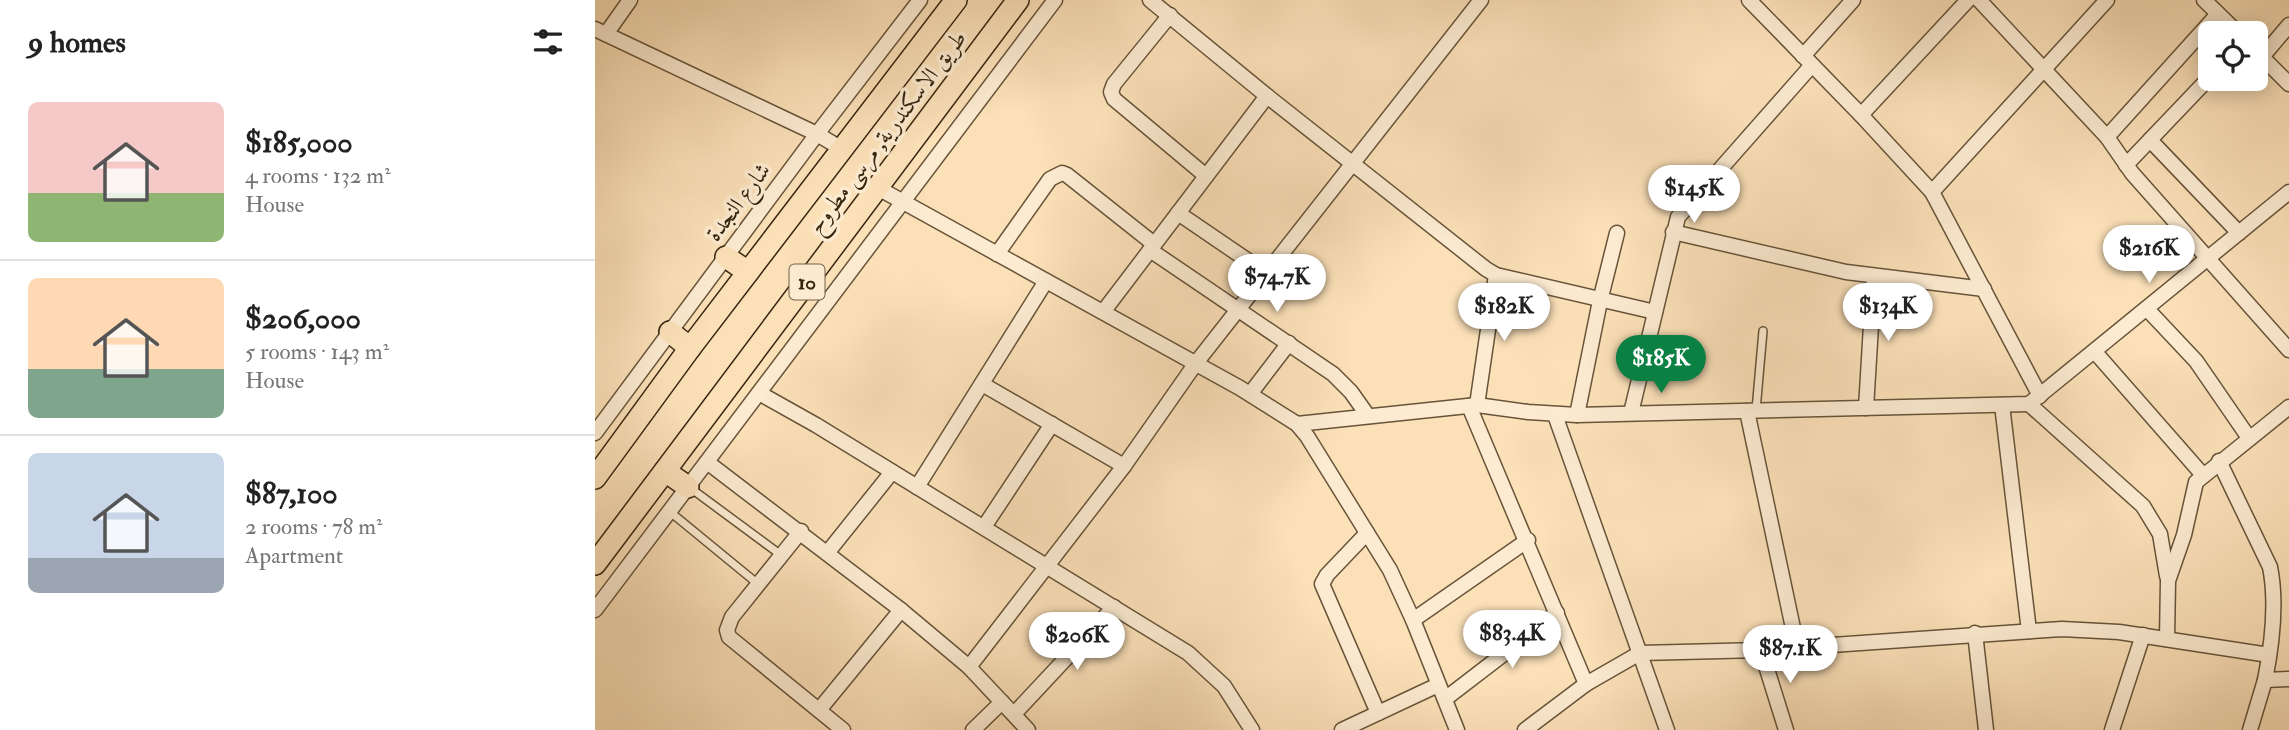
<!DOCTYPE html>
<html lang="en">
<head>
<meta charset="utf-8">
<style>
	body { margin:0; font-family:"IM FELL Double Pica",Amiri,serif; background:#f6f6f6; color:#222; height:100vh; display:flex; flex-direction:column; font-size:26px; white-space:nowrap }
	* { box-sizing:border-box; margin:0 }
	p { font-size:23px; color:#767676 }
	.icon { flex:none; width:38px; height:38px; fill:none; stroke:currentColor; stroke-width:2; stroke-linecap:round; stroke-linejoin:round }
	.map { position:relative; flex:1; overflow:hidden }
	.drawer { display:flex; flex-direction:column; background:#fff; width:595px }
	.drawer>* { flex:none }
	.fabs { position:absolute; left:1603px; top:21px; display:grid; gap:14px }
	.fabs a { display:grid; place-items:center; width:70px; height:70px; border-radius:10px; background:#fff; box-shadow:0 4px 18px #0003; font-size:35px }
	.price { position:absolute; translate:-50% -60px; padding:0 16px; border-radius:24px; background:#fff; color:#222; font-size:23px; line-height:46px; filter:drop-shadow(0 2px 4px #0008) }
	.price::after { content:''; position:absolute; left:50%; top:42px; width:21px; height:16px; margin-left:-10px; background:inherit; clip-path:polygon(0 0,100% 0,50% 100%) }
	.price.current { background:#0b8043; color:#fff }
	ul { padding:0; list-style:none }
	li { display:flex; align-items:center; gap:21px; height:175px; padding:0 28px }
	li+li { border-top:2px solid #e0e0e0 }
	li span { display:grid; place-items:center; flex:none; width:196px; height:140px; border-radius:10px; color:#555 }
	li>.icon { margin-inline-start:auto }
	span .icon { width:84px; height:84px; fill:#fffc; stroke-width:1 }
	li b { font-size:30px }
	h2 { display:flex; justify-content:space-between; align-items:center; height:84px; padding:0 28px; font-size:30px }
	main { display:flex; flex:1; min-height:0 }
	.map>svg:first-child { display:block }
	.lines { fill:none; stroke-linecap:round; stroke-linejoin:round }
	.service-casing { stroke:#675439; stroke-width:10 }
	.minor-casing { stroke:#675439; stroke-width:17 }
	.primary-casing { stroke:#36260f; stroke-width:24 }
	.service { stroke:#fcebd1; stroke-width:7 }
	.minor { stroke:#fcebd1; stroke-width:14 }
	.primary { stroke:#fbe0b8; stroke-width:21 }
	.labels { text-anchor:middle; dominant-baseline:central; stroke-width:7; stroke-linejoin:round; paint-order:stroke }
	.shield { fill:#fcebd1; stroke:#716149; stroke-width:2 }
	.shield-label { font-size:21px; font-weight:bold; fill:#36260f }
	.street-label { font-size:23px; fill:#36260f; stroke:#fcebd1 }
</style>
</head>
<body>
<main>
<section class="drawer">
<h2>9 homes<svg class="icon" aria-label="filters" viewBox="0 0 24 24"><path d="M4 7h16M4 17h16"/><circle cx="9" cy="7" r="2"/><circle cx="15" cy="17" r="2"/></svg></h2>
<ul>
<li><span style="background:linear-gradient(#f6c9c9 65%,#8fb573 0)"><svg class="icon" aria-label="home" viewBox="0 0 24 24"><path d="M3 11l9-7 9 7M6 9v11h12V9"/></svg></span><div><b>$185,000</b><p>4 rooms · 132 m²</p><p>House</p></div></li>
<li><span style="background:linear-gradient(#ffd9b3 65%,#7fa58c 0)"><svg class="icon" aria-label="home" viewBox="0 0 24 24"><path d="M3 11l9-7 9 7M6 9v11h12V9"/></svg></span><div><b>$206,000</b><p>5 rooms · 143 m²</p><p>House</p></div></li>
<li><span style="background:linear-gradient(#c9d6e8 75%,#9aa5b1 0)"><svg class="icon" aria-label="home" viewBox="0 0 24 24"><path d="M3 11l9-7 9 7M6 9v11h12V9"/></svg></span><div><b>$87,100</b><p>2 rooms · 78 m²</p><p>Apartment</p></div></li>
</ul>
</section>
<div class="map">
<svg width="1694" height="730" viewBox="0 0 1694 730">
	<rect width="100%" height="100%" fill="#fbe0b8"/>
	<filter id="stains"><feTurbulence type="fractalNoise" baseFrequency=".00286" numOctaves="4"/><feColorMatrix values="0 0 0 0 .2 0 0 0 0 .09 0 0 0 0 .02 0 0 0 .5 -.17"/></filter>
	<radialGradient id="worn" r=".72"><stop offset=".6" stop-color="#630" stop-opacity="0"/><stop offset="1" stop-color="#630" stop-opacity=".3"/></radialGradient>
	<g class="lines">
		<defs>
			<g id="service">
				<path d="M1161 410 1168 331"/>
				<path d="M94 487 186 555"/>
				<path d="M74 511 163 584"/>
			</g>
			<g id="minor">
				<path d="M555 0 672 96 891 269 901 275 1060 312"/>
				<path d="M1154 0 1266 115 1337 192 1445 396"/>
				<path d="M1384 0 1512 137 1537 173 1694 350"/>
				<path d="M1609 0 1643 33"/>
				<path d="M575 15 519 84 516 92 519 99 611 176"/>
				<path d="M0 29 222 134 247 149"/>
				<path d="M11 34 35 0"/>
				<path d="M1661 51 1694 84"/>
				<path d="M1208 56 1258 0"/>
				<path d="M1667 57 1694 25"/>
				<path d="M1266 115 1373 0"/>
				<path d="M1512 137 1623 14"/>
				<path d="M1555 140 1644 233"/>
				<path d="M1531 165 1615 77"/>
				<path d="M283 188 645 388 702 424 712 436 795 570 818 620 862 730"/>
				<path d="M1337 192 1512 0"/>
				<path d="M583 213 671 273"/>
				<path d="M1078 232 1251 272 1389 289"/>
				<path d="M555 250 738 374 756 392 773 416"/>
				<path d="M402 254 455 179 467 173 472 175 559 244"/>
				<path d="M1552 309 1601 361 1654 438"/>
				<path d="M508 312 672 96"/>
				<path d="M1500 352 1607 474"/>
				<path d="M387 384 529 466"/>
				<path d="M164 393 221 425 593 653 629 686 657 730"/>
				<path d="M655 394 694 343"/>
				<path d="M1434 404 1548 506 1565 534 1572 576"/>
				<path d="M882 405 901 275"/>
				<path d="M1407 405 1434 631"/>
				<path d="M874 406 991 684"/>
				<path d="M1271 408 1279 276"/>
				<path d="M1152 411 1202 647"/>
				<path d="M1036 413 1083 217 1217 65"/>
				<path d="M960 415 1072 730"/>
				<path d="M982 415 1005 301 1022 233"/>
				<path d="M702 424 882 405 933 412 982 415 1434 404 1694 192"/>
				<path d="M0 433 222 134 325 0"/>
				<path d="M1624 461 1675 567C1682 602 1677 645 1670 680L1694 679"/>
				<path d="M112 462 306 610 374 667 433 730"/>
				<path d="M322 487 451 281"/>
				<path d="M389 527 457 424"/>
				<path d="M206 531 137 617 132 630 134 637 248 730"/>
				<path d="M772 533 732 575 727 584 783 713"/>
				<path d="M233 552 297 472"/>
				<path d="M0 610 460 0"/>
				<path d="M818 620 933 540"/>
				<path d="M1380 633 1391 730"/>
				<path d="M1572 639 1573 581 1589 535 1601 482 1694 407"/>
				<path d="M1166 650 1191 730"/>
				<path d="M374 667 529 466 601 363 886 0"/>
				<path d="M850 699 962 613"/>
				<path d="M224 710 306 610"/>
				<path d="M419 714 519 607"/>
				<path d="M378 730 407 702"/>
				<path d="M747 730 843 685"/>
				<path d="M930 730 991 684 1045 653 1166 650 1467 629 1524 632 1674 655"/>
				<path d="M1517 730 1548 635"/>
				<path d="M1655 730 1670 680"/>
			</g>
			<g id="primary">
				<path d="M131 257 153 272"/>
				<path d="M75 332 95 348"/>
				<path d="M70 471 93 487"/>
				<path d="M0 478 95 348 361 0"/>
				<path d="M0 564 423 0"/>
			</g>
		</defs>
		<use href="#service" class="service-casing"/>
		<use href="#minor" class="minor-casing"/>
		<use href="#primary" class="primary-casing"/>
		<use href="#service" class="service"/>
		<use href="#minor" class="minor"/>
		<use href="#primary" class="primary"/>
	</g>
	<g class="labels">
		<rect class="shield" x="194.5" y="264.5" width="35" height="35" rx="5"/>
		<g class="shield-label">
			<text x="212" y="282">10</text>
		</g>
		<g class="street-label">
			<text transform="translate(292 132) rotate(-53)">طريق الاسكندرية, مرسى مطروح</text>
			<text transform="translate(143 202) rotate(-53)">شارع النجدة</text>
		</g>
	</g>
	<rect width="100%" height="100%" filter="url(#stains)"/>
	<rect width="100%" height="100%" fill="url(#worn)"/>
</svg>
<div class="fabs">
<a><svg class="icon" aria-label="locate" viewBox="0 0 24 24"><circle cx="12" cy="12" r="6"/><path d="M12 2v4M12 18v4M2 12h4M18 12h4"/></svg></a>
</div>
<b class="price" style="left:1099px;top:225px">$145K</b>
<b class="price" style="left:1554px;top:285px">$216K</b>
<b class="price" style="left:682px;top:314px">$74.7K</b>
<b class="price" style="left:909px;top:343px">$182K</b>
<b class="price" style="left:1293px;top:343px">$134K</b>
<b class="price current" style="left:1066px;top:395px">$185K</b>
<b class="price" style="left:917px;top:670px">$83.4K</b>
<b class="price" style="left:482px;top:672px">$206K</b>
<b class="price" style="left:1195px;top:685px">$87.1K</b>
</div>
</main>
</body>
</html>
